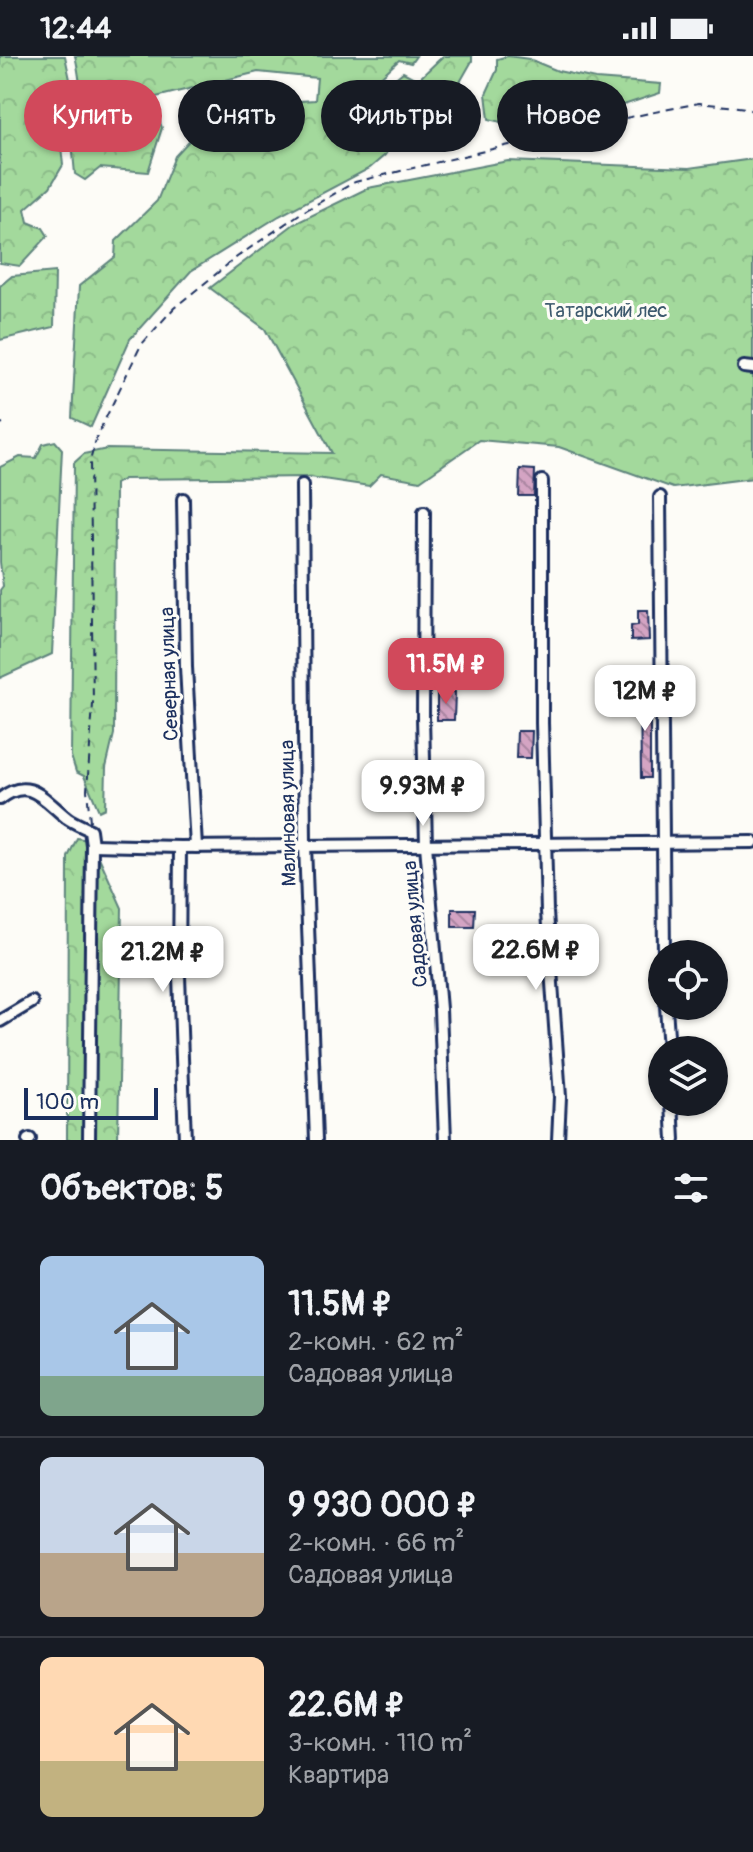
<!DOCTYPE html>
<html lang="ru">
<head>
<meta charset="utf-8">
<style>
	body { margin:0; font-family:Pangolin,sans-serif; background:#20242c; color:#f1f3f6; height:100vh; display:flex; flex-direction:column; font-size:30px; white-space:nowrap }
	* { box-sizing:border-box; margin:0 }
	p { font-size:26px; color:#9ea1a6 }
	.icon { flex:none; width:44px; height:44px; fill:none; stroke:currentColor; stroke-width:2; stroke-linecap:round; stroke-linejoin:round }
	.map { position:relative; height:1084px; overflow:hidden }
	.details { display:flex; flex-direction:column; background:#171b24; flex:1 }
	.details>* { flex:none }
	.hud { position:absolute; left:24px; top:24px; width:706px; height:72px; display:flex; gap:16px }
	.fabs { position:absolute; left:648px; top:884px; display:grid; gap:16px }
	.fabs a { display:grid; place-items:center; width:80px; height:80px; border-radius:50%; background:#171b24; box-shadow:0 2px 6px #0004; font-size:40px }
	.scale { position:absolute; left:24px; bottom:20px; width:134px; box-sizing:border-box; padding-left:8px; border:4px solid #1b2f5e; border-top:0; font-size:22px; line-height:28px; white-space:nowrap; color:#1b2f5e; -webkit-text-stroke:6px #fdfcf7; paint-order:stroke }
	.price { position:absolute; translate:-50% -68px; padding:0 18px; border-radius:16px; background:#fff; color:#222; font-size:26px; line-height:52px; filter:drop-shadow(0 2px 4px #0008) }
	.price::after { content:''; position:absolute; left:50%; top:48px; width:24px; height:18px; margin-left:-12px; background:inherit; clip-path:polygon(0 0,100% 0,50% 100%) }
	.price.current { background:#d1495b; color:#fff }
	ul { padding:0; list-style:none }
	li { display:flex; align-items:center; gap:24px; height:200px; padding:0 40px }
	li+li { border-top:2px solid #363941 }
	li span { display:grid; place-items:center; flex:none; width:224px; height:160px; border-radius:12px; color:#555 }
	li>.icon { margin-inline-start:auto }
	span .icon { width:96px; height:96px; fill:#fffc; stroke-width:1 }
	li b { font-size:34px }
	h2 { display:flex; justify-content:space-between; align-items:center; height:96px; padding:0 40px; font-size:34px }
	.chip { padding:0 28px; border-radius:36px; background:#171b24; box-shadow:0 2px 6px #0004; font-size:28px; line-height:72px }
	.chip.current { background:#d1495b; color:#fff }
	.status { display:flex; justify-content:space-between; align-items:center; height:56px; padding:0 40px; background:#171b24; direction:ltr }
	.status svg { height:22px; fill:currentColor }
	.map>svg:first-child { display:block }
	.forest { fill:url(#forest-crowns); stroke:#5f847d; stroke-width:2 }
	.building { fill:url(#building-back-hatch); stroke:#1b2f5e; stroke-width:2 }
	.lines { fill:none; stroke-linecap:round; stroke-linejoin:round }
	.minor-casing { stroke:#1b2f5e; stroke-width:16 }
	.path { stroke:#1b2f5e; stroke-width:2; stroke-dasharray:8 6; stroke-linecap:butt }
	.minor { stroke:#fdfcf7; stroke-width:10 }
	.labels { text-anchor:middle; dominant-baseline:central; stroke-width:6; stroke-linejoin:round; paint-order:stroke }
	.park-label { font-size:20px; fill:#3d5a6e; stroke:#fdfcf7 }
	.street-label { font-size:20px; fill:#1b2f5e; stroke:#fdfcf7 }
</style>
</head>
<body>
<div class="status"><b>12:44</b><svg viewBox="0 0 49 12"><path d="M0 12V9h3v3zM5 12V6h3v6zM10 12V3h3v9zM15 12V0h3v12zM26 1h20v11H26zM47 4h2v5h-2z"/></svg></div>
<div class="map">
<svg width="753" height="1084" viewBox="0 0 753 1084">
	<defs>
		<pattern id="forest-crowns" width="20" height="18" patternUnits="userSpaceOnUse" patternTransform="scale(2)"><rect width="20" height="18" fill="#a3d99c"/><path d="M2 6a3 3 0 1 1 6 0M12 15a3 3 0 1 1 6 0" fill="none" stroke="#8cbb89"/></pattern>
		<pattern id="building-back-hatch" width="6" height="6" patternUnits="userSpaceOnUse" patternTransform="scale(2)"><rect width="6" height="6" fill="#d4a4c3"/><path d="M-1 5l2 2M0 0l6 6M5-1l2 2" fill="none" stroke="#ab86a2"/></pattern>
	</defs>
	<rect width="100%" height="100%" fill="#fdfcf7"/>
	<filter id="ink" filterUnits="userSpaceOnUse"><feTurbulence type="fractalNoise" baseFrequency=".0125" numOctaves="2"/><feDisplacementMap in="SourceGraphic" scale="16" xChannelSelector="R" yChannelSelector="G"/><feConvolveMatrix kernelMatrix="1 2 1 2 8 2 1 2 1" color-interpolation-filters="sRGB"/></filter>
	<g filter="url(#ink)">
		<g class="forest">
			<path d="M0 0H65L74 42 59 72 63 109 50 131 25 153 28 166 43 172 48 180 20 210 0 207Z"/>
			<path d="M75 0H416L411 7 399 4 373 28 393 32 392 25 403 16 418 24 443 0H472V5L447 49 418 44 385 99 370 112 279 160 191 215 130 283 91 371 72 362 79 230 115 201 116 185 157 145 175 100 221 50 315 44 317 22 258 16 152 42 162 72 148 116 100 112 85 124 75 118 71 76 80 66C79 56 81 49 81 39 81 33 77 6 75 0Z"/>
			<path d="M508 0 529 3 558 15 596 23 661 28 660 37 575 65 522 71 489 63 486 38 497 14V3Z"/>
			<path d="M753 103V422L673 432 559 391 479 384 420 425 381 418 369 430 310 421 124 423 115 428 114 678 106 712 105 752 99 755 84 720 76 716 71 700 74 407 84 398 107 393 332 397 265 273 210 232 294 168 368 132 508 105 689 112Z"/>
			<path d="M55 216 54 271 0 284V230L12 220Z"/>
			<path d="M55 385 62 393 52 598 0 622V534L3 530 0 506V411L20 401 36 402 43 388Z"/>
			<path d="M77 782 88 784 99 801 122 852 118 1084H67L68 801Z"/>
		</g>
		<g class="building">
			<path d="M520 413 535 414 534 440H519Z"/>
			<path d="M638 554H648L649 584 631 585V570L638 569Z"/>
			<path d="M640 633H650V722H641Z"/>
			<path d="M437 636H455L454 664H437Z"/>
			<path d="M517 675H532L531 702H516Z"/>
			<path d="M452 853H475L474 871H452Z"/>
		</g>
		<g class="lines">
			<defs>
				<g id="minor">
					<path d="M744 311 753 312"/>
					<path d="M542 425V667L547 856 560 1041 558 1084"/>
					<path d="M302 429 305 789 316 1084"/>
					<path d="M660 441 664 898"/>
					<path d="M183 443 186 611 196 791"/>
					<path d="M424 456 423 661 426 789 440 953 445 1084"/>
					<path d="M0 743C29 719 44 744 67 762 74 767 82 770 90 774L92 789 89 1084"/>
					<path d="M92 789 180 791 753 786"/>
					<path d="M180 791 179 920 185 1084"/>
					<path d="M666 950 669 994"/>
					<path d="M0 965 32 946"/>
					<path d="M672 1046 674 1084"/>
					<path d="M28 1084 30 1083"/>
				</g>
			</defs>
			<use href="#minor" class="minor-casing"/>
			<g class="path">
				<path d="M0 368 3 367"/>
				<path d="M90 765 87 734 93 648 90 405 97 380 141 289 174 252 237 201 301 157 355 126 601 67 699 47 747 52 753 56"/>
			</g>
			<use href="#minor" class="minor"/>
		</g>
	</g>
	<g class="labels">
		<g class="park-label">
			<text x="606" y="254">Татарский лес</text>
		</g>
		<g class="street-label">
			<text transform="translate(169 618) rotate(-92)">Северная улица</text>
			<text transform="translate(288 757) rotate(-91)">Малиновая улица</text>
			<text transform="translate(415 868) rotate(-95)">Садовая улица</text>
		</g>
	</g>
</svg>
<div class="fabs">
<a><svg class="icon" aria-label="locate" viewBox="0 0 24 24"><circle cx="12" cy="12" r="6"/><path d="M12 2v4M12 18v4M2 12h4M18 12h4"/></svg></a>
<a><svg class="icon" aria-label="layers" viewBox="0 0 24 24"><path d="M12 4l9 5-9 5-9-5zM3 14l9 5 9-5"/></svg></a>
</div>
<div class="scale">100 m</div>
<b class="price current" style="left:446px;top:650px">11.5M ₽</b>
<b class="price" style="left:645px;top:677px">12M ₽</b>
<b class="price" style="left:423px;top:772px">9.93M ₽</b>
<b class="price" style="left:536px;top:936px">22.6M ₽</b>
<b class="price" style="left:163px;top:938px">21.2M ₽</b>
<div class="hud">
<a class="chip current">Купить</a>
<a class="chip">Снять</a>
<a class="chip">Фильтры</a>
<a class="chip">Новое</a>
</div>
</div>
<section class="details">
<h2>Объектов: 5<svg class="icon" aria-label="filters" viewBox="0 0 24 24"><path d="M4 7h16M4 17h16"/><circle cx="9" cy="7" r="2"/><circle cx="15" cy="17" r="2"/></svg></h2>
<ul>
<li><span style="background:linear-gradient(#a9c7e8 75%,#7fa58c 0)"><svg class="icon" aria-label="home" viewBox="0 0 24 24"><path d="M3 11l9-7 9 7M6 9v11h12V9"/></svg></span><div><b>11.5M ₽</b><p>2-комн. · 62 m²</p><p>Садовая улица</p></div></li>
<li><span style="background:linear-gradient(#c9d6e8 60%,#b9a48a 0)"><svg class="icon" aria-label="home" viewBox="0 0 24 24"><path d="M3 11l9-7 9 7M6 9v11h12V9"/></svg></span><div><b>9 930 000 ₽</b><p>2-комн. · 66 m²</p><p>Садовая улица</p></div></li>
<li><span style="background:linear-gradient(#ffd9b3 65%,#c2b280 0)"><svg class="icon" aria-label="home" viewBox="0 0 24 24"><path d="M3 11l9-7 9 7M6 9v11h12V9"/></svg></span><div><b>22.6M ₽</b><p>3-комн. · 110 m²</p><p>Квартира</p></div></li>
</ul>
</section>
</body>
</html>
